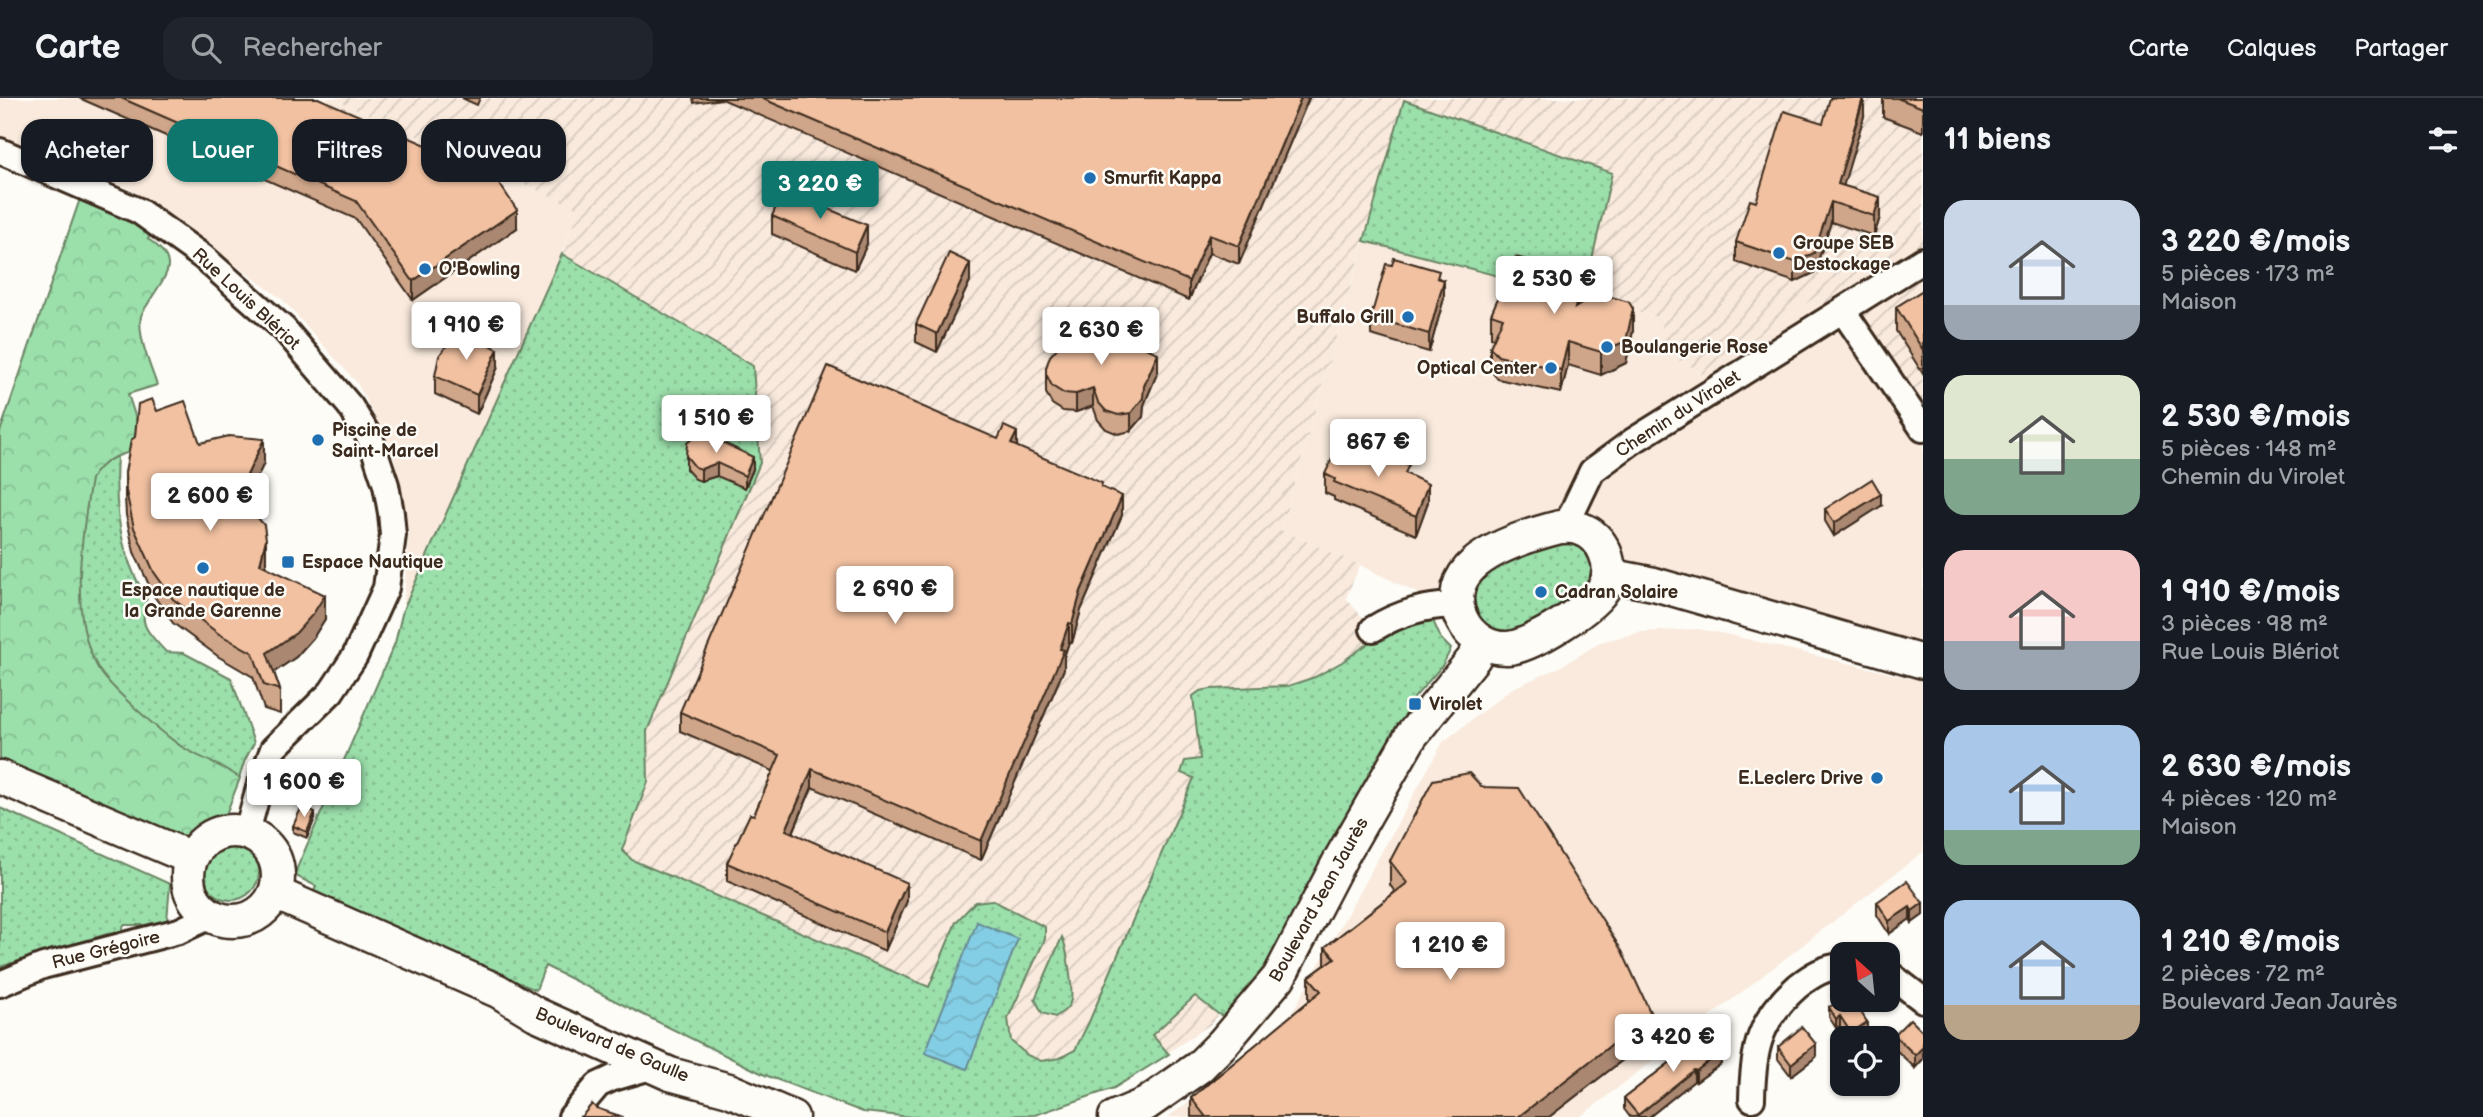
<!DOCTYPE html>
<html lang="fr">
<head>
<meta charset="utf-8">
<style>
	body { margin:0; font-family:"Balsamiq Sans",sans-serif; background:#20242c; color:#f1f3f6; height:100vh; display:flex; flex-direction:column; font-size:26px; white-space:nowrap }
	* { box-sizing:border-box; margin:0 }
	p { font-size:23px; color:#9ea1a6 }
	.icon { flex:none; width:38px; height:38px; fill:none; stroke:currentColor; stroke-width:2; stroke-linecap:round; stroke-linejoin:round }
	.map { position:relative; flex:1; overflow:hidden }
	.side { display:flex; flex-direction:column; background:#171b24; width:560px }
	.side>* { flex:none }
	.top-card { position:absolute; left:21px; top:21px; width:665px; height:63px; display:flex; gap:14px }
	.needle { width:46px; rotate:333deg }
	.tools { position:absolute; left:1830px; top:844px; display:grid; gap:14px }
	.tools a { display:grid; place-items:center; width:70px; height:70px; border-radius:14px; background:#171b24; box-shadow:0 2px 5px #0004; font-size:35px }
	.price { position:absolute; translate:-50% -60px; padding:0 16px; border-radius:7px; background:#fff; color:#222; font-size:23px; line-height:46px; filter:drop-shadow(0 2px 4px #0008) }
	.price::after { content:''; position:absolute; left:50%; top:42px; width:21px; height:16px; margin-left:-10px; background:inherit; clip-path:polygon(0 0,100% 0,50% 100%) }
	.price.active { background:#0f766e; color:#fff }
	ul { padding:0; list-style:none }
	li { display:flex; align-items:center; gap:21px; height:175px; padding:0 21px }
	li span { display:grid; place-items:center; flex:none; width:196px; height:140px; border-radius:21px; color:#555 }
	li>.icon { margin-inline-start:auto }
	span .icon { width:84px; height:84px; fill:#fffc; stroke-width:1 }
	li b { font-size:30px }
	h2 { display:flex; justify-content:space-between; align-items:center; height:84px; padding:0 21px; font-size:30px }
	.pill { padding:0 24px; border-radius:21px; background:#171b24; box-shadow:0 2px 5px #0004; font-size:24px; line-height:63px }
	.pill.active { background:#0f766e; color:#fff }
	header { display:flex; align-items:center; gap:42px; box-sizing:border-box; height:98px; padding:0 35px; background:#171b24; border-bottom:2px solid #363941 }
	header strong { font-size:33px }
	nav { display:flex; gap:38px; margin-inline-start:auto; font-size:24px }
	.search { width:490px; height:63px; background:#20242c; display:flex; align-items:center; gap:18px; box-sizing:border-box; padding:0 24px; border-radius:21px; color:#9ea1a6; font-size:26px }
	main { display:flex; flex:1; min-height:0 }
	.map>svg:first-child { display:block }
	.built { fill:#f9eadd }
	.industrial { fill:url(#industrial-furrows) }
	.grass { fill:url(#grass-dots); stroke:#6b8464; stroke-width:2 }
	.park { fill:url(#park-crowns); stroke:#6b8464; stroke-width:2 }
	.water { fill:url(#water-waves); stroke:#678c95; stroke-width:2 }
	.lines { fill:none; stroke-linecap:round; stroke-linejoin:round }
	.minor-casing { stroke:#3b2a1e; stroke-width:30 }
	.major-casing { stroke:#3b2a1e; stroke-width:37 }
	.minor { stroke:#fdfcf7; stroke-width:24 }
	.major { stroke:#fdfcf7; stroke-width:32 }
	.wall { fill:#cfa68a; stroke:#3b2a1e; stroke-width:2 }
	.shaded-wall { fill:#a98771; stroke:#3b2a1e; stroke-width:2 }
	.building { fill:#f1c1a1; stroke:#3b2a1e; stroke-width:2 }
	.poi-dot { fill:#1f6fb2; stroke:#fdfcf7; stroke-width:2.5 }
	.labels { text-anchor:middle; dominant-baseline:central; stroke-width:5; stroke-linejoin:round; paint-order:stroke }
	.poi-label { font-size:18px; font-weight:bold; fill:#3b2a1e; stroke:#fdfcf7; text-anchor:start }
	.street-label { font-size:18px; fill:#3b2a1e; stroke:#fdfcf7 }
</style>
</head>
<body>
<header>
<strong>Carte</strong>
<div class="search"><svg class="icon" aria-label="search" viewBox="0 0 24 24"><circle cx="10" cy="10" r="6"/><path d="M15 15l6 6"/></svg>Rechercher</div>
<nav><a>Carte</a><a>Calques</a><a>Partager</a></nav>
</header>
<main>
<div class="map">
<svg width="1923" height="1019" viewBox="0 0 1923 1019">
	<defs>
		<pattern id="industrial-furrows" width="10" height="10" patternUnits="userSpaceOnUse" patternTransform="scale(1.75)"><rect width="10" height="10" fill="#f9eadd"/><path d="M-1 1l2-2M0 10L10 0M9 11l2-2" fill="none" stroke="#d6c9bd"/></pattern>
		<pattern id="grass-dots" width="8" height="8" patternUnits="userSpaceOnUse" patternTransform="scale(1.75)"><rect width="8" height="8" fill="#9bdfab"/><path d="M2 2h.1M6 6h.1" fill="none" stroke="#86c093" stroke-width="1.8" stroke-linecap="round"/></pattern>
		<pattern id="park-crowns" width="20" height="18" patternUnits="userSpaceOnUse" patternTransform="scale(1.75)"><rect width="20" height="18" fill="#9bdfab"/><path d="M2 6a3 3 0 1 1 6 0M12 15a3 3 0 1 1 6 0" fill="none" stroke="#86c093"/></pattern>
		<pattern id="water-waves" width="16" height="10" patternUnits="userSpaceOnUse" patternTransform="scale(1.75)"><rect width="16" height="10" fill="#84cee5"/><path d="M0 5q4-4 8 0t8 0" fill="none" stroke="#73b1c4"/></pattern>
	</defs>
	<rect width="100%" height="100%" fill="#fdfcf7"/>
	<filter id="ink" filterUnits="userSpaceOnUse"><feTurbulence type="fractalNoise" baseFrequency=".0143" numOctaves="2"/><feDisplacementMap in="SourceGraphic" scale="14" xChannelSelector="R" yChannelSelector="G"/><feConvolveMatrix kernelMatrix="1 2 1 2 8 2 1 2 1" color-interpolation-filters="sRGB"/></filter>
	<g filter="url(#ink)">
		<g class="built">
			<path d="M0 0H332L581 111 403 512 409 434 393 353 357 285 282 201 133 93 89 74 80 102 0 69Z"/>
			<path d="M1364 143 1664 221 1654 254 1686 265 1702 276 1817 198 1910 338 1923 351V555L1643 472 1625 460 1600 426 1445 486 1427 500 1360 467 1281 432Z"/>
			<path d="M1698 531 1725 536 1923 583V754L1580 1019H1168L1269 945 1294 911 1443 644 1511 591 1560 569 1601 544 1641 534Z"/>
		</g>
		<path class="industrial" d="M332 0H1923V351L1910 338 1817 198 1702 276 1686 265 1654 254 1664 221 1583 200 1612 75 1404 2 1281 432 1360 467 1346 500 1397 559 1253 868 1211 926 1114 990 1035 1017 911 1019 863 1014 765 977 544 868 648 684 647 633 760 365 753 268 562 156 580 111Z"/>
		<g class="grass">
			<path d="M1404 2 1612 75 1583 200 1364 143Z"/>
			<path d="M562 156 753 268 760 365 647 633 648 684 622 752 632 762 929 889 956 824 975 804 992 802 1045 829V841L1008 920 1011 943 1027 957 1041 963 1060 960 1075 952 1089 924 1194 680 1181 675 1185 663 1200 661 1193 598 1200 593 1211 591 1288 588 1315 579 1342 564 1379 538 1431 518 1441 541 1451 551 1442 568 1407 608 1412 613C1353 716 1298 824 1230 921L1218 916 1195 898 1152 937 1169 956 1114 990 1035 1017 911 1019 863 1014 765 977 545 868 536 892 312 799 316 788 294 777 395 545 403 512Z"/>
			<path d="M117 358C114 407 119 457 147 500 138 527 147 534 166 554L184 555 231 580 254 645 245 662 237 686 208 668 90 582 68 496 85 383 99 368Z"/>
			<path d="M1569 441 1583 445 1596 464 1590 487 1551 518 1510 537 1482 530C1479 522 1471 509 1471 500 1475 466 1542 451 1569 441Z"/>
			<path d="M0 710 170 786 167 823 145 827H124L121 834 107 836 0 869Z"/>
			<circle cx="231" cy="774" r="28"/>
			<path d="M1062 839C1067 848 1073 892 1071 902 1069 911 1062 914 1055 919L1042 915 1035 901Z"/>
		</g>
		<path class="park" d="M82 95 153 132 148 141C182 164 166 176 149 204 147 208 142 214 141 218 137 237 151 270 157 287L128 296 139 330 134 353C114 358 102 363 91 381 82 437 68 518 98 570 109 589 160 633 179 647 198 660 221 666 240 680L223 724 193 736 172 740 0 667V334Z"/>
		<path class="water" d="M977 824 1018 841 967 971 925 955Z"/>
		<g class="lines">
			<defs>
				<g id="minor">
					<path d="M0 53 139 113 203 159 284 231 350 308 371 342 386 387 391 415 393 437 386 490 355 558 331 594 273 651 259 690 247 734"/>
					<path d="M1843 213 1923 331"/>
					<path d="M1570 429 1571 417 1592 373 1633 343 1923 162"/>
					<path d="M1373 531C1397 516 1428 506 1456 508"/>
					<path d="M1888 875 1923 902"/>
					<path d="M0 886 43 868 179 833 211 818"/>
					<path d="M1752 1001C1753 951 1759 922 1798 888 1812 877 1825 869 1843 868"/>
					<path d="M571 1019 598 987 613 980 654 968"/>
				</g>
				<g id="major">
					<path d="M1560 429C1566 429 1574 428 1581 431 1603 438 1615 468 1605 488 1595 509 1530 549 1508 550 1468 552 1440 503 1469 471 1488 450 1532 436 1560 429Z"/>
					<path d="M1608 477 1654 486 1923 564"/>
					<path d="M0 679 191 760"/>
					<circle cx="233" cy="778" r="45"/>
					<path d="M275 795 498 893 536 916 670 976 729 992 792 1019"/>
					<path d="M1115 1019 1146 1006 1199 969 1223 945 1279 879 1341 760 1411 638 1474 560 1482 545"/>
				</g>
			</defs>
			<use href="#minor" class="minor-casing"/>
			<use href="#major" class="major-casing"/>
			<use href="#minor" class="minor"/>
			<use href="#major" class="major"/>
		</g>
		<g class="wall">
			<path d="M79 0H318L517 130 413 202 356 121Z"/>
			<path d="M462 0H480L477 7Z"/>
			<path d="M693 0H1309L1239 166 1209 155 1189 202 722 1 694 5Z"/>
			<path d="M1883 0H1923V34L1883 19Z"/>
			<path d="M1864 18 1843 87 1880 119 1874 138 1831 124 1814 175 1795 184 1736 164V144L1756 104 1823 25Z"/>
			<path d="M772 118 867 146 855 172 772 136Z"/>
			<path d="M1439 180 1444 200 1429 254 1371 237V219Z"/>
			<path d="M970 183 937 254 916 244V226Z"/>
			<path d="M1923 192V276L1896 233V209Z"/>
			<path d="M1583 200 1582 206 1633 233 1626 265 1601 277 1568 267 1561 295 1498 281 1490 272V249L1494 240 1491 239V216Z"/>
			<path d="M1062 237 1158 273 1144 307 1143 319 1131 333 1118 336 1106 331 1098 322 1093 308 1076 314 1063 313 1052 306 1046 295V270L1062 244Z"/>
			<path d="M498 269 477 316 435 296V278Z"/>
			<path d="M135 339 200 345 264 365 243 409 266 465 265 469 325 521 313 540 296 559 274 574 280 592V616L264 611 253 579 219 559 173 525 154 498 134 454 126 417 125 399V375Z"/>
			<path d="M1017 349 1102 389 1122 417 1081 512 1072 545 1069 544 1064 559V571L981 762 812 689 793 735 907 803 885 853 727 783V765L754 717 773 673 680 633V614Z"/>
			<path d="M686 358 753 371 745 390 717 378 701 383 695 381 686 371Z"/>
			<path d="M1325 376H1409L1428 404 1416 437 1334 402V399L1325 395Z"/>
			<path d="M1881 408 1834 438 1825 423V411Z"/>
			<path d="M315 720 307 740 293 734V728Z"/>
			<path d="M1390 763 1651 940 1549 1019H1191V1000L1309 903V879L1325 867V849L1395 794 1390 787Z"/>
			<path d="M1877 804 1923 805V817L1912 825 1910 821 1889 836 1877 817Z"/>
			<path d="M1829 909 1867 934 1859 940H1847L1840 928 1836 930 1829 919Z"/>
			<path d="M1923 934V961L1915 970 1894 950V937Z"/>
			<path d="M1707 936 1721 966 1696 984 1694 983 1649 1019H1630L1624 1011V1000Z"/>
			<path d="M1778 949 1816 959 1791 978 1778 961Z"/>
		</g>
		<g class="shaded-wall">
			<path d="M1301 0H1309L1239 166V148Z"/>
			<path d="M1864 0V18L1838 106V86Z"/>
			<path d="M1880 99V119L1874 138V118Z"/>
			<path d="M1831 104V124L1814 175 1795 184V164Z"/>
			<path d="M517 112V130L413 202V183Z"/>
			<path d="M867 127V146L855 172V154Z"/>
			<path d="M1209 137V155L1189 202V183Z"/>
			<path d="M970 165V183L937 254V236Z"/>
			<path d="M1583 178V200L1575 233V210Z"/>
			<path d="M1444 182V200L1429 254V236Z"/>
			<path d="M1633 211V233L1626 265 1601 277V254Z"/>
			<path d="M1568 244V267L1561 295V272Z"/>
			<path d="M498 251V269L477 316V297Z"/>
			<path d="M1158 255V273L1144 307 1143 319 1131 333V315L1144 288Z"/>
			<path d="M1093 290V308L1076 314V296Z"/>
			<path d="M1017 334V352L1011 346Z"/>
			<path d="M264 341V365L234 429V405Z"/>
			<path d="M753 359V371L745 390V378Z"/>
			<path d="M717 365V378L701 383V371Z"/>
			<path d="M1428 386V404L1416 437V418Z"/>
			<path d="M1881 396V408L1834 438V425Z"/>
			<path d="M1122 398V417L1081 512 1072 545V526L1081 493Z"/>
			<path d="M266 441V465L260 490V466Z"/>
			<path d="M325 497V521L313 540 296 559 267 579V555Z"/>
			<path d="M1069 525V544L1064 559V571L981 762V743L1060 551Z"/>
			<path d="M812 671V689L786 751V732Z"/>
			<path d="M315 714V720L307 740V734Z"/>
			<path d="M907 785V803L885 853V834Z"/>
			<path d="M1923 805V817L1912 825V813Z"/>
			<path d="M1910 809V821L1889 836V823Z"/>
			<path d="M1651 916V940L1549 1019H1518Z"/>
			<path d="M1840 918V928L1836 930V921Z"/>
			<path d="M1867 924V934L1859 940H1851V935Z"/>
			<path d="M1816 946V959L1791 978V966Z"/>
			<path d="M1923 949V961L1915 970V957Z"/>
			<path d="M1721 954V966L1696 984V973Z"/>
			<path d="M1694 972V983L1649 1019H1638V1017Z"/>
		</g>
		<g class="building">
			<path d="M121 0H318L493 76 517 112 413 183 356 103Z"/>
			<path d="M761 0H1301L1239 148 1209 137 1189 183Z"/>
			<path d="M1830 0H1863L1838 86 1880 99 1874 118 1831 104 1814 155 1795 164 1736 144 1750 102 1756 104 1784 13 1823 25Z"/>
			<path d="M1897 0H1923V10Z"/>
			<path d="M783 92 867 127 855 154 772 118Z"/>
			<path d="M949 155 970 165 937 236 916 226Z"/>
			<path d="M1516 159 1583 178 1575 210 1598 195 1629 204 1633 211 1626 243 1601 254 1568 244 1561 272 1498 258 1490 249 1503 220 1491 216Z"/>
			<path d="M1394 160 1439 173 1437 180 1444 182 1429 236 1371 219 1386 166 1392 167Z"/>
			<path d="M1923 192V252L1896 209Z"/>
			<path d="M1070 218 1158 255 1144 288 1143 300 1131 315 1118 317 1106 313 1098 304 1093 290 1076 296 1063 295 1052 288 1046 276V270L1050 258 1067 239 1062 237Z"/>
			<path d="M458 232 498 251 477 297 435 278 439 258Z"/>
			<path d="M828 268 998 341 1004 328 1017 334 1011 346 1102 385 1101 389 1122 398 1081 493 1072 526 1069 525 1060 551 1064 552 981 743 812 671 786 732 907 785 885 834 727 765 750 716 754 717 780 657 680 614Z"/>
			<path d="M152 301 157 313 185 303 200 345 229 338 264 341 234 405 251 412 264 427 266 441 260 466 325 497 313 516 296 535 267 555 280 592 264 587 253 555 219 536 173 501 154 474 134 430 126 393 125 375 131 342 135 339 138 306Z"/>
			<path d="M698 336H705L753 359 745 378 717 365 701 371 695 369 686 358 687 345Z"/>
			<path d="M1337 350 1366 360 1370 350 1409 367 1405 375 1428 386 1416 418 1334 384 1335 381 1325 376Z"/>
			<path d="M1872 381 1881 396 1834 425 1825 411Z"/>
			<path d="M1469 675 1482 689 1519 690 1622 853 1651 916 1518 1019H1206L1191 1000 1321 893 1309 879 1335 860 1325 849 1407 785 1390 763 1433 682Z"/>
			<path d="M302 708 315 714 307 734 293 728Z"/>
			<path d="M1907 783 1923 805 1912 813 1910 809 1889 823 1877 804Z"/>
			<path d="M1843 901H1853L1867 924 1851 935 1840 918 1836 921 1829 909Z"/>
			<path d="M1910 921 1923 934V949L1915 957 1894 937Z"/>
			<path d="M1802 929 1816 946 1791 966 1778 949Z"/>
			<path d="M1707 936 1721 954 1696 973 1694 972 1638 1017 1624 1000Z"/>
			<path d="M592 1006 596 1010 623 1019H579L582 1018Z"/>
		</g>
	</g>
	<g class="poi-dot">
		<circle cx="1090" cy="80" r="7"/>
		<circle cx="1779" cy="155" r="7"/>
		<circle cx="425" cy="171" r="7"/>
		<circle cx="1408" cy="219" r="7"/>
		<circle cx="1607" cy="249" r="7"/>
		<circle cx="1551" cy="270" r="7"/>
		<circle cx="318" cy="342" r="7"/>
		<rect x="281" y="457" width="14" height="14" rx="3.5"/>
		<circle cx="203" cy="470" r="7"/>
		<circle cx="1541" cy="494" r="7"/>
		<rect x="1408" y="599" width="14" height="14" rx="3.5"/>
		<circle cx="1877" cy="680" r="7"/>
	</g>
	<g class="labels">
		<g class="poi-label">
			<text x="1104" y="80">Smurfit Kappa</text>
			<text x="1793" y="145">Groupe SEB<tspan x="1793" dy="21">Destockage</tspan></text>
			<text x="439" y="171">O'Bowling</text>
			<text x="1394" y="219" text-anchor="end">Buffalo Grill</text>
			<text x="1621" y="249">Boulangerie Rose</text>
			<text x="1537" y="270" text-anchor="end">Optical Center</text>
			<text x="332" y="332">Piscine de<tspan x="332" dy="21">Saint-Marcel</tspan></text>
			<text x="302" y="464">Espace Nautique</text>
			<text x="203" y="492" text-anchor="middle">Espace nautique de<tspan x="203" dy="21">la Grande Garenne</tspan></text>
			<text x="1555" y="494">Cadran Solaire</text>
			<text x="1429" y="606">Virolet</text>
			<text x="1863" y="680" text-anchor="end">E.Leclerc Drive</text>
		</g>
		<g class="street-label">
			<text transform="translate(246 201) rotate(43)">Rue Louis Blériot</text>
			<text transform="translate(1678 316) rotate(-33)">Chemin du Virolet</text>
			<text transform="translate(1319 802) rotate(-61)">Boulevard Jean Jaurès</text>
			<text transform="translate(106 852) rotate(-14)">Rue Grégoire</text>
			<text transform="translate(612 947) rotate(23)">Boulevard de Gaulle</text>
		</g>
	</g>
</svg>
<div class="tools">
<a><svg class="needle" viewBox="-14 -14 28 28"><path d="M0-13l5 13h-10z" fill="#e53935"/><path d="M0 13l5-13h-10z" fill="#9ea1a6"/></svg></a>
<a><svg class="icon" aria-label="locate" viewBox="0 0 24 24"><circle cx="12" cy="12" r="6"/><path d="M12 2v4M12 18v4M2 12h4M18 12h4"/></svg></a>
</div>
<b class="price active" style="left:820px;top:123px">3 220 €</b>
<b class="price" style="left:1554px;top:218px">2 530 €</b>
<b class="price" style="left:466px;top:264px">1 910 €</b>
<b class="price" style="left:1101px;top:269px">2 630 €</b>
<b class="price" style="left:716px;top:357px">1 510 €</b>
<b class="price" style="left:1378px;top:381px">867 €</b>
<b class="price" style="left:210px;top:435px">2 600 €</b>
<b class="price" style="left:895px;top:528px">2 690 €</b>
<b class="price" style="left:304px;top:721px">1 600 €</b>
<b class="price" style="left:1450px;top:884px">1 210 €</b>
<b class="price" style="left:1673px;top:976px">3 420 €</b>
<div class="top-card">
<a class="pill">Acheter</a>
<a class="pill active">Louer</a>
<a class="pill">Filtres</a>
<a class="pill">Nouveau</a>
</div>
</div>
<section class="side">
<h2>11 biens<svg class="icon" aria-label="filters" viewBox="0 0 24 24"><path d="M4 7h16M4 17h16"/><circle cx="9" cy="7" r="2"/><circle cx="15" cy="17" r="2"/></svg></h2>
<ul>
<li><span style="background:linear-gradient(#c9d6e8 75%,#9aa5b1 0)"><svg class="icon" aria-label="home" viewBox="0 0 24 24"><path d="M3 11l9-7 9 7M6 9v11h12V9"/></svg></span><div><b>3 220 €/mois</b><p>5 pièces · 173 m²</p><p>Maison</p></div></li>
<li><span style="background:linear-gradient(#dfe7d0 60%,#7fa58c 0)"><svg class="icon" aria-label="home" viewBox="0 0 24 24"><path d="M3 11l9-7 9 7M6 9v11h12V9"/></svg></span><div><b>2 530 €/mois</b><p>5 pièces · 148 m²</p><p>Chemin du Virolet</p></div></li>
<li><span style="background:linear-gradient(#f6c9c9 65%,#9aa5b1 0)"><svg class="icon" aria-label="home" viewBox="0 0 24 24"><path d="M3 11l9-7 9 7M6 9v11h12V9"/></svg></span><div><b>1 910 €/mois</b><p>3 pièces · 98 m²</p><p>Rue Louis Blériot</p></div></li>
<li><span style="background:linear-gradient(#a9c7e8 75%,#7fa58c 0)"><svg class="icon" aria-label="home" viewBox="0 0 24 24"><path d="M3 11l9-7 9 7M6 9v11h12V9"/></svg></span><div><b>2 630 €/mois</b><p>4 pièces · 120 m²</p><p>Maison</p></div></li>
<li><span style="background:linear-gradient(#a9c7e8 75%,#b9a48a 0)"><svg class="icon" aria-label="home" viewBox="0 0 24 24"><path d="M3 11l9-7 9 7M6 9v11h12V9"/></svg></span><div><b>1 210 €/mois</b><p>2 pièces · 72 m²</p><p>Boulevard Jean Jaurès</p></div></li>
</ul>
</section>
</main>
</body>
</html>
